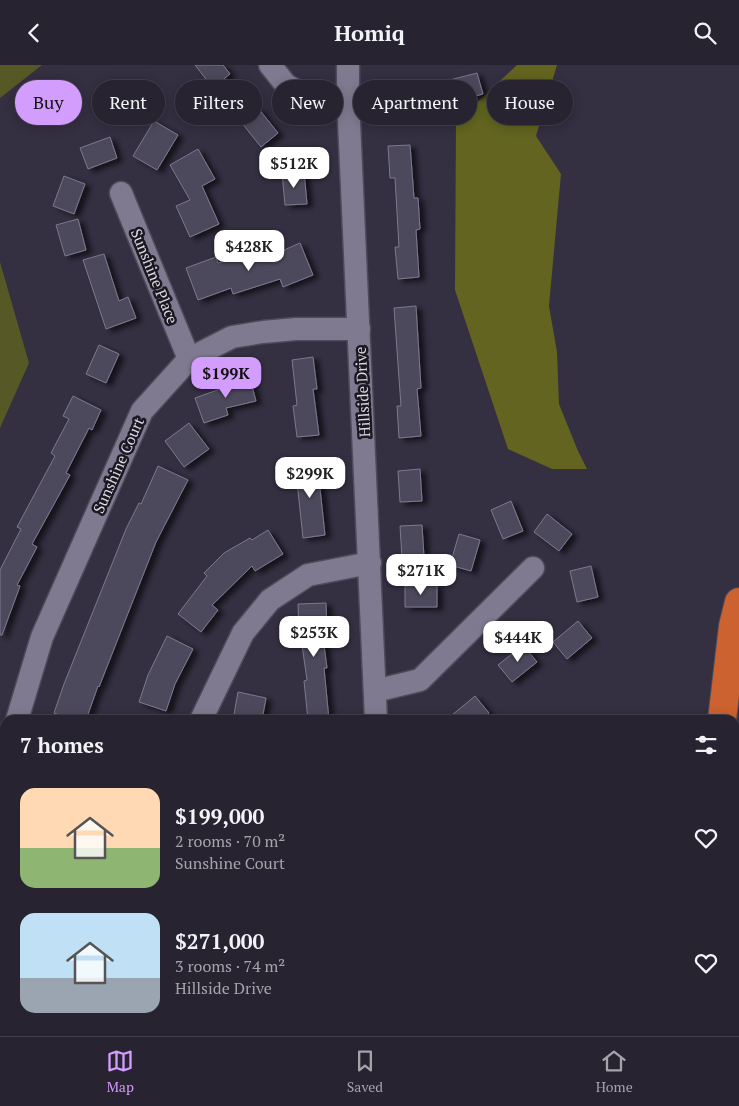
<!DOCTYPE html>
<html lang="en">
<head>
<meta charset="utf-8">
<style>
	body { margin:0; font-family:"PT Serif",serif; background:#2f2b39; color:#f1f3f6; height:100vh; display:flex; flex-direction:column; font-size:19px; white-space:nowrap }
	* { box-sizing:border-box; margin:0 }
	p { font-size:16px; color:#a4a4ab }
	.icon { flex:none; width:28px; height:28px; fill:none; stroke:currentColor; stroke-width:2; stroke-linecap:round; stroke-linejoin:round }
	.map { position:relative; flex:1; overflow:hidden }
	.sheet { position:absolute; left:0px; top:650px; width:740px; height:321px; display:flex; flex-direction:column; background:#272331; border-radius:15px 15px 0 0; box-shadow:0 2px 12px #0003,0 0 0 1px #43404d }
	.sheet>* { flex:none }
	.hud { position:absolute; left:15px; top:15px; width:710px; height:45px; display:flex; gap:10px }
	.price { position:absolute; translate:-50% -42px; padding:0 11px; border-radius:10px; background:#fff; color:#222; font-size:16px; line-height:32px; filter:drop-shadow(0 1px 2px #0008) }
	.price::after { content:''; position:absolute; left:50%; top:30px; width:15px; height:11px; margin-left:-8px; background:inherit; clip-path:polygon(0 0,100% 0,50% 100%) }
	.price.current { background:#d29dfd; color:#111 }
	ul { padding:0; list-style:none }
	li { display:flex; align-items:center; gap:15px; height:125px; padding:0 20px }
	li span { display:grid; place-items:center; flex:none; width:140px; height:100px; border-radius:15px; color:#555 }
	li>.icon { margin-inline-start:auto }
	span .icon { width:60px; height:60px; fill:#fffc; stroke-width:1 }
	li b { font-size:21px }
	h2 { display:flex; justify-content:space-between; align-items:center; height:60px; padding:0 20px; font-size:21px }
	.chip { padding:0 18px; border-radius:22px; background:#272331; box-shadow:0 2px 12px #0003,0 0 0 1px #43404d; font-size:18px; line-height:45px }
	.chip.current { background:#d29dfd; color:#111 }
	header { display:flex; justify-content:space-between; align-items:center; height:65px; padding:0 20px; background:#272331; font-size:22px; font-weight:600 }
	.tabs { display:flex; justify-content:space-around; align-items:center; height:70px; border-top:1px solid #43404d; background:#272331; font-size:14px; color:#a4a4ab }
	.tabs a { display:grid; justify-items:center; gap:2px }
	.tabs .current { color:#d29dfd }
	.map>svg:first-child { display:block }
	.green { fill:#565825 }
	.forest { fill:#62641f }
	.building { fill:#4d485c; stroke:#7e788e; filter:url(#shadow) }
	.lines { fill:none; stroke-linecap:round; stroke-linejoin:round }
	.minor-casing { stroke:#4e4a59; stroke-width:25 }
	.highway-casing { stroke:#4e4a59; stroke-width:30 }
	.path { stroke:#6a6676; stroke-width:3; stroke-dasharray:5 2.5; stroke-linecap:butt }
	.minor { stroke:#7f7a90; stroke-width:22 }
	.highway { stroke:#cb622f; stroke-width:28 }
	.labels { text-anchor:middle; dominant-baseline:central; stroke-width:5; stroke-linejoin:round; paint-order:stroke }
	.street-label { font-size:15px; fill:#dddae6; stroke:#1b1821 }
</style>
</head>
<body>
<header><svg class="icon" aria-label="back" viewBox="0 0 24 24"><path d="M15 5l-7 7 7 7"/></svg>Homiq<svg class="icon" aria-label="search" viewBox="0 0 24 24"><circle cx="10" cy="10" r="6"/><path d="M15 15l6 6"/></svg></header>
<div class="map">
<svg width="739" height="971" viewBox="0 0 739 971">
	<defs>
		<filter id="shadow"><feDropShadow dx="5.5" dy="3" stdDeviation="2.5" flood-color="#0009"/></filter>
	</defs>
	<rect width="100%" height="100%" fill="#342f41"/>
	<g class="green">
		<path d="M0 0H42L0 33Z"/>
		<path d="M0 197 29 298 0 363Z"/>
		<path d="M158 966H366L367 971H152Z"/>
	</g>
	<path class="forest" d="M517 0H557L536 71 561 109 549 241 557 287 559 339 578 386 587 404H552L508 384 455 225 456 57Z"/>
	<g class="building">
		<path d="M195 0H223L230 9 213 23Z"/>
		<path d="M477 8 483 29 452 37 446 16Z"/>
		<path d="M413 15 414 37 382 38 381 16Z"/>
		<path d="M258 43 278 68 261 82 241 57Z"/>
		<path d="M154 56 178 70 157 105 133 91Z"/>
		<path d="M110 72 117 93 88 104 80 83Z"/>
		<path d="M410 80 414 133H418L420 164 416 165 419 212 398 214 395 182H399L395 113H390L388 81Z"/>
		<path d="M198 84 215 114 202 121 219 159 190 172 176 141 190 135 170 100Z"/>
		<path d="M304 107 307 139 285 140 282 108Z"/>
		<path d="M64 111 85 119 74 149 53 141Z"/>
		<path d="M78 154 86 185 65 191 56 160Z"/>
		<path d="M300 178 313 210 283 222 280 214 233 229 231 223 198 235 186 203 216 192 218 198 253 187 257 197Z"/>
		<path d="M104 189 119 236 128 232 136 253 106 264 83 195Z"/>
		<path d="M416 241 421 323 417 324 421 371 399 373 397 341H401L394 243Z"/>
		<path d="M99 280 119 289 106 318 86 309Z"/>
		<path d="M313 292 317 324H313L319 370 297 372 293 341 297 340 292 295Z"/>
		<path d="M249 310 256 336 226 343 228 350 204 358 195 333 226 322 224 316Z"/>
		<path d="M73 331 101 345 92 365 89 363 66 408 70 410 32 479 37 482 17 520 20 521 2 570H0V505L21 464 17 462 55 391 51 388 69 354 63 351Z"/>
		<path d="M189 358 209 384 184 402 165 376Z"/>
		<path d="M317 396 325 470 303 473 295 398Z"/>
		<path d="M158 401 188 415 156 477 99 622 98 621 86 655H74L54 648 64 619 126 464 139 438 141 439Z"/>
		<path d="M420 404 422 436 400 437 398 406Z"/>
		<path d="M511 436 523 466 503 474 491 445Z"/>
		<path d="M547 449 572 469 559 486 534 467Z"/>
		<path d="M422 460 424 492 402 493 400 461Z"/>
		<path d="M268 465 283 489 255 506 252 501 212 540 218 545 201 567 178 549 207 511 204 508 224 488 250 473 252 475Z"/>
		<path d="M459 469 480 475 471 506 450 500Z"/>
		<path d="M591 501 598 532 577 537 570 506Z"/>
		<path d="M437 520V542H405V521Z"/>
		<path d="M326 538 327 565H322L327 603H324L329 655H308L304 616 307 615 300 566H299L298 539Z"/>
		<path d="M578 556 592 573 567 594 553 577Z"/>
		<path d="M167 571 193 584 175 619 166 646 139 637 148 610Z"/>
		<path d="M523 580 537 597 512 617 498 600Z"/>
		<path d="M238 627 266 633 262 655H233Z"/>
		<path d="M475 631 489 648 481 655H446Z"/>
	</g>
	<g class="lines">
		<defs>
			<g id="minor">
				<path d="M270 0 286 20 306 31 348 34"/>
				<path d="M348 0V34L376 655"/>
				<path d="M121 128 189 294"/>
				<path d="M375 626 420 615 533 503"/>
				<path d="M17 655 42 572 142 346 189 294 232 272 263 267 296 264H359"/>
				<path d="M201 655 243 568 270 535 308 510 370 498"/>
				<path d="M0 727 5 701"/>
				<path d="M406 966 407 971"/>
			</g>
			<g id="highway">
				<path d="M722 655 733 561 739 537"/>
				<path d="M735 916 739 933"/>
				<path d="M735 966V971"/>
			</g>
		</defs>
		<use href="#minor" class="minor-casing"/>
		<use href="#highway" class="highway-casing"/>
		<g class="path">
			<path d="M228 966 229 971"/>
			<path d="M169 971 172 966"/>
		</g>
		<use href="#minor" class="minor"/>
		<use href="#highway" class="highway"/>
	</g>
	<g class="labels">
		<g class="street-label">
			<text transform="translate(155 211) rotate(68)">Sunshine Place</text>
			<text transform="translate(362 327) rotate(-93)">Hillside Drive</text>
			<text transform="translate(118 400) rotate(-66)">Sunshine Court</text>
		</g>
	</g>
</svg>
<b class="price" style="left:294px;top:124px">$512K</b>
<b class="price" style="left:249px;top:207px">$428K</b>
<b class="price current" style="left:226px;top:334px">$199K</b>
<b class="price" style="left:310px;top:434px">$299K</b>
<b class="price" style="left:421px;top:531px">$271K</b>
<b class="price" style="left:314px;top:593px">$253K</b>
<b class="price" style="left:518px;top:598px">$444K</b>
<div class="hud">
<a class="chip current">Buy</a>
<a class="chip">Rent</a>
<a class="chip">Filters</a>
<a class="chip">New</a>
<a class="chip">Apartment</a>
<a class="chip">House</a>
</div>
<section class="sheet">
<h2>7 homes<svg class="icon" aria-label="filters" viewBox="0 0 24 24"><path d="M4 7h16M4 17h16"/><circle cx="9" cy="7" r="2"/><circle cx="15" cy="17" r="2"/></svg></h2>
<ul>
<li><span style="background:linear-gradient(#ffd9b3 60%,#8fb573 0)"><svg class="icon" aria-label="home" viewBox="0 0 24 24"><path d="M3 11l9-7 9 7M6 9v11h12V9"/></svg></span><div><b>$199,000</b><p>2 rooms · 70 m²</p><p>Sunshine Court</p></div><svg class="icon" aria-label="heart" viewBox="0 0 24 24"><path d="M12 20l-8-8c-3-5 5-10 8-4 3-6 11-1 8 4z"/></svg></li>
<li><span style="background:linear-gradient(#bfe0f5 65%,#9aa5b1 0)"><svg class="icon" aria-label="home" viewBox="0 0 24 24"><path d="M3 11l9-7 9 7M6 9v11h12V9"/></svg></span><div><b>$271,000</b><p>3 rooms · 74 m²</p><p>Hillside Drive</p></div><svg class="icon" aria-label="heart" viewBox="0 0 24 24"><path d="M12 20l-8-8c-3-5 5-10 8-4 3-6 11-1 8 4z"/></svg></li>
</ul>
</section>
</div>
<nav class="tabs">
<a class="current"><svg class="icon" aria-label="map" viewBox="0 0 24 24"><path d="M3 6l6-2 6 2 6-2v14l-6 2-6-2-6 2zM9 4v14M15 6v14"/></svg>Map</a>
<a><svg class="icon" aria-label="saved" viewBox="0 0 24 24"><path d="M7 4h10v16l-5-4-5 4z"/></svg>Saved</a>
<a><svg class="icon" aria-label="home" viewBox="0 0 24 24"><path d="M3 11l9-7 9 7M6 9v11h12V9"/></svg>Home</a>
</nav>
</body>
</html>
